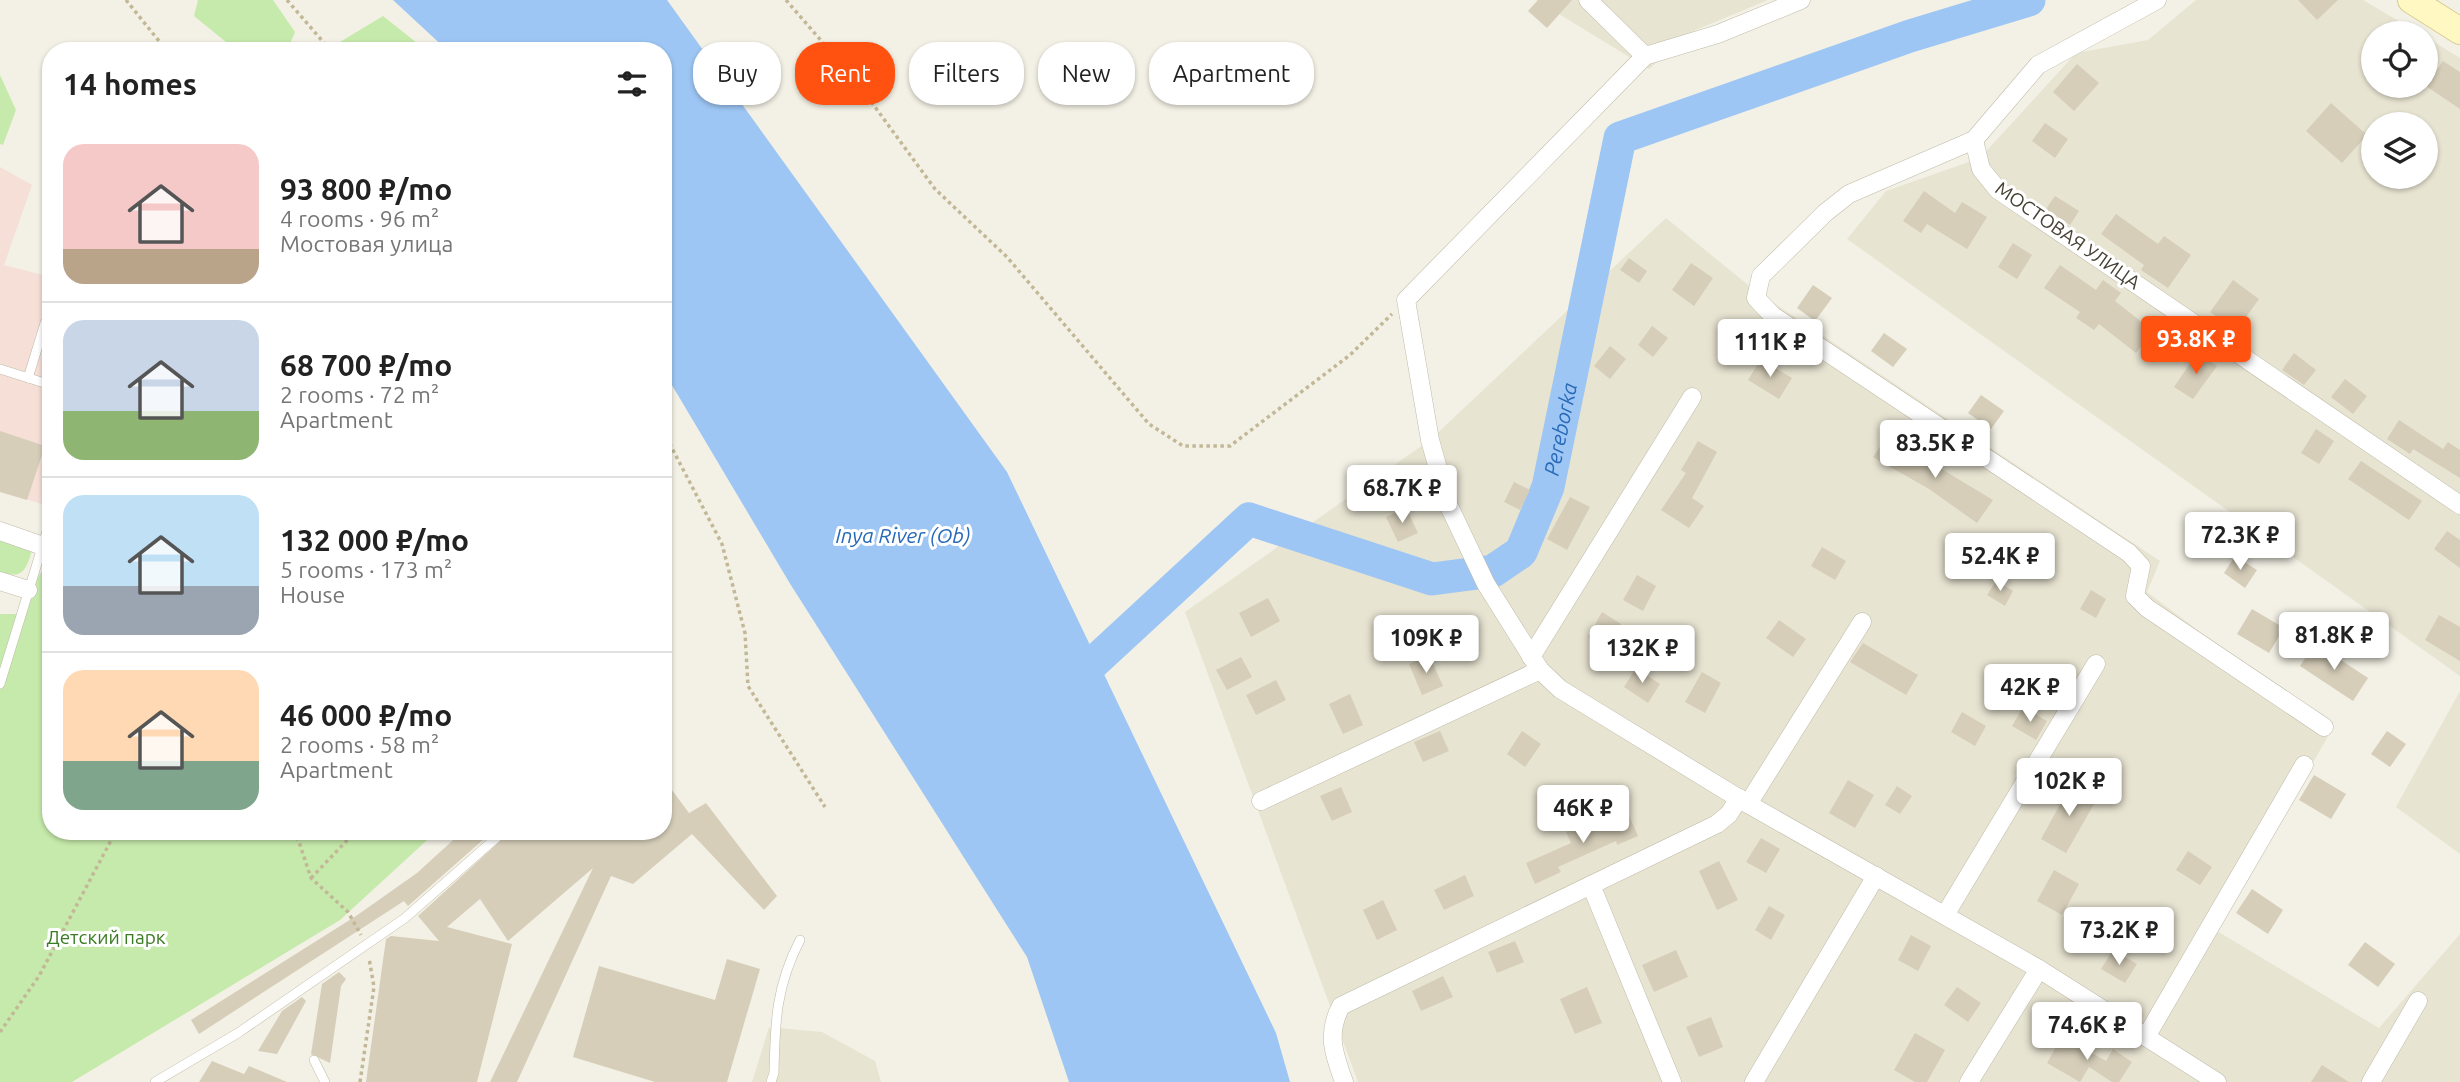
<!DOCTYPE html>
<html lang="en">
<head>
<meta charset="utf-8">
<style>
	body { margin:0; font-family:Ubuntu,sans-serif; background:#f6f6f6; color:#222; height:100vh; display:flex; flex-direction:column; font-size:26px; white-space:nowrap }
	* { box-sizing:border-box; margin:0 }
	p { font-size:23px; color:#767676 }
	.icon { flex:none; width:38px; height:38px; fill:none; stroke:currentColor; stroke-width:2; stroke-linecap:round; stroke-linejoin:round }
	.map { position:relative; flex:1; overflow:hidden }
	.drawer { position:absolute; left:42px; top:42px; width:630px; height:798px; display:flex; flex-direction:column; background:#fff; border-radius:28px; box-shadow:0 2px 5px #0004 }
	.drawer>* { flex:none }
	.guide { position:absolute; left:693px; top:42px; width:665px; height:63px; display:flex; gap:14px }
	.fabs { position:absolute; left:2361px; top:21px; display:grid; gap:14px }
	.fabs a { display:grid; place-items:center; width:77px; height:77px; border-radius:50%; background:#fff; box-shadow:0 2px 5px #0004; font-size:35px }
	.price { position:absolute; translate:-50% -60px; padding:0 16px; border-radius:7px; background:#fff; color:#222; font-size:23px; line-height:46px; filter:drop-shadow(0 2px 4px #0008) }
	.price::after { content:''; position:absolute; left:50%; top:42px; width:21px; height:16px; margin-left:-10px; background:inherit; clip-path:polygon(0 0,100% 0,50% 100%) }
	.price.active { background:#ff5210; color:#fff }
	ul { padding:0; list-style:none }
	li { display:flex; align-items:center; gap:21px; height:175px; padding:0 21px }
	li+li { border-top:2px solid #e0e0e0 }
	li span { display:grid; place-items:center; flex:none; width:196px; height:140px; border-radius:21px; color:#555 }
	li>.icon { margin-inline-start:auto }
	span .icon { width:84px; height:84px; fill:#fffc; stroke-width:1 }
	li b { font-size:30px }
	h2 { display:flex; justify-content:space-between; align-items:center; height:84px; padding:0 21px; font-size:30px }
	.chip { padding:0 24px; border-radius:28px; background:#fff; box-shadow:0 2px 5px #0004; font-size:24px; line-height:63px }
	.chip.active { background:#ff5210; color:#fff }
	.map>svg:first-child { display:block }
	.residential { fill:#e8e4d2; fill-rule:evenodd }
	.medical { fill:#f5dfd7 }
	.green { fill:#c6eaab }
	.water { fill:#9dc6f4 }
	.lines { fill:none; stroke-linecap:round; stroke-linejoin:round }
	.river { stroke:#9dc6f4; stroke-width:33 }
	.building { fill:#d6ceb9 }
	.lane-casing { stroke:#bfbaa7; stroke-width:10 }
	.street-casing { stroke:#bfbaa7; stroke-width:19 }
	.secondary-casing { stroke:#d6cd92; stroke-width:28 }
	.path { stroke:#c2b897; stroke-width:3.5; stroke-dasharray:3.5 3.5; stroke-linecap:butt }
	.lane { stroke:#fff; stroke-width:9 }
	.street { stroke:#fff; stroke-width:18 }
	.secondary { stroke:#fff8c3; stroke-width:26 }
	.labels { text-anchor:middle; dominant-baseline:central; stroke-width:6; stroke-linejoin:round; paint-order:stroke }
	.street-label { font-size:19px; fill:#464134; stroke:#fff }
	.park-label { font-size:19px; fill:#3a7b24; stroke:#fff }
	.water-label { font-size:21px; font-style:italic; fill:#2769b8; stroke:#fff }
</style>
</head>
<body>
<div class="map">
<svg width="2460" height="1082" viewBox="0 0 2460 1082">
	<rect width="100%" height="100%" fill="#f3f1e5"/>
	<g class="residential">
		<path d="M1536 0H1768L1691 32 1649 69Z"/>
		<path d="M2196 0H2363L2419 33H2373V86H2426V37L2460 58V676L1847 239 1886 191 1980 158 2076 53 2148 40ZM2373 124H2426V177H2373Z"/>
		<path d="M1666 218 1753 289 2160 561 2147 592 2331 731 2217 931 2379 1028 2460 934V1082H1358L1185 612 1430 440Z"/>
		<path d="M2460 691V854L2396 807Z"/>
		<path d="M769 1027 822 1032 875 1061 881 1082H752Z"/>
	</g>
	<path class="medical" d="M0 167 32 185 4 265 51 277V507L0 491Z"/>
	<g class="green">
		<path d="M198 0H273L295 32 287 51H237L194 16Z"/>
		<path d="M383 16 427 51H325Z"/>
		<path d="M0 75 16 110 3 145 0 144Z"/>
		<path d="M0 537 33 548C26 569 24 580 0 572Z"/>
		<path d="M51 555V831H437L340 920 72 1082H0V614H17Z"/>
	</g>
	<path class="water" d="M393 0H667L1007 472 1276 1033 1290 1082H1069L1027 957 789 582 663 370V51H448Z"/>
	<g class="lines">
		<path class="river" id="s1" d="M1065 689 1249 519 1432 579 1493 571 1521 552 1548 487 1620 138 1910 36 2029 0"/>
	</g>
	<g class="building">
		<path d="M1538 0H1572L1547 28 1528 11Z"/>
		<path d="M2298 0H2338L2317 20Z"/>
		<path d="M2443 61 2460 72V109L2426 86Z"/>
		<path d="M2077 64 2099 83 2074 111 2053 92Z"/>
		<path d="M2331 103 2367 135 2342 163 2306 131Z"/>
		<path d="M2045 123 2068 139 2055 158 2032 141Z"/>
		<path d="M1924 191 1955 213 1962 202 1987 217 1967 249 1927 224 1921 233 1903 221Z"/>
		<path d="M2055 196 2079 211 2070 225 2046 209Z"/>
		<path d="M2116 214 2158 244 2164 236 2191 255 2168 288 2141 270 2144 265 2101 234Z"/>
		<path d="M2013 243 2032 255 2017 279 1998 267Z"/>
		<path d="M1629 258 1647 271 1639 283 1620 270Z"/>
		<path d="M1691 263 1713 278 1694 306 1672 290Z"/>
		<path d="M2060 265 2096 290 2103 280 2121 293 2115 301 2153 331 2136 353 2099 324 2094 330 2076 318 2080 312 2044 288Z"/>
		<path d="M2233 280 2259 299 2236 331 2210 312Z"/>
		<path d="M1813 285 1832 298 1815 321 1797 308Z"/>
		<path d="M1652 326 1668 338 1653 357 1638 345Z"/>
		<path d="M1884 333 1907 349 1893 367 1871 351Z"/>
		<path d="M1610 346 1626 359 1610 379 1594 366Z"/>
		<path d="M2198 352 2217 366 2193 399 2174 387Z"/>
		<path d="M2294 353 2316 370 2304 385 2282 370Z"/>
		<path d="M1761 359 1792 378 1779 399 1748 380Z"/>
		<path d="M2345 379 2367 396 2353 414 2331 397Z"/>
		<path d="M1981 395 2004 411 1991 429 1968 413Z"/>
		<path d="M2399 420 2443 449 2448 442 2460 450V478L2413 449 2410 454 2387 439Z"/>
		<path d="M2316 429 2334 441 2319 464 2301 453Z"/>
		<path d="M0 431 45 446 27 500 0 492Z"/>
		<path d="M1885 439 1911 455 1913 452 1930 462 1993 500 1977 523 1929 489 1873 457Z"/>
		<path d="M1698 441 1717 452 1692 498 1704 506 1689 528 1661 510 1686 473 1681 470Z"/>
		<path d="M2361 461 2422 501 2409 520 2348 479Z"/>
		<path d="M1514 482 1530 490 1520 510 1504 502Z"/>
		<path d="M1570 497 1590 507 1567 550 1547 539Z"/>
		<path d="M1406 508 1418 533 1398 542 1386 517Z"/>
		<path d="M2447 531 2460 540V568L2434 549Z"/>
		<path d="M1822 547 1846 561 1835 580 1811 566Z"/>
		<path d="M2235 556 2257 570 2245 588 2224 573Z"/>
		<path d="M1637 575 1656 586 1643 611 1623 600Z"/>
		<path d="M1996 581 2013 591 2005 606 1987 595Z"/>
		<path d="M2091 590 2106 599 2096 618 2080 609Z"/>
		<path d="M1268 598 1280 621 1251 637 1239 613Z"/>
		<path d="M2252 609 2284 628 2269 653 2237 634Z"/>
		<path d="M1602 612 1621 624 1608 648 1588 637Z"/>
		<path d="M2439 615 2460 627V661L2425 640Z"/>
		<path d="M1779 620 1806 639 1793 657 1766 638Z"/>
		<path d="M1863 643 1918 675 1906 695 1850 662Z"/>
		<path d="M2315 643 2368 678 2353 701 2300 666Z"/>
		<path d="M1429 655 1443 686 1422 695 1409 664Z"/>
		<path d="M1241 657 1252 677 1227 690 1216 670Z"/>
		<path d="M1636 668 1660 684 1648 703 1624 687Z"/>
		<path d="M1702 672 1721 683 1705 713 1685 702Z"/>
		<path d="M1276 680 1286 700 1256 715 1246 695Z"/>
		<path d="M1350 694 1363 725 1343 734 1329 704Z"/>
		<path d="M2023 707 2047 721 2036 740 2012 726Z"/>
		<path d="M1962 712 1986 726 1975 746 1951 732Z"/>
		<path d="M1440 731 1449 751 1423 762 1414 742Z"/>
		<path d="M1522 731 1541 744 1525 767 1507 754Z"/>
		<path d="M2387 731 2406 744 2390 767 2371 754Z"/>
		<path d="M2314 775 2346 794 2331 819 2299 800Z"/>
		<path d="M663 778 689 813 706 803 777 896 764 910 692 834 633 884 611 876 517 1082H490L593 868 508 941 480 899 447 927 512 944 477 1082H366L386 939 391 936 439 941 418 916 511 831H663Z"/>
		<path d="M1848 780 1874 795 1855 828 1829 813Z"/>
		<path d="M2072 783 2098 797 2066 853 2041 839Z"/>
		<path d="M1897 786 1912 796 1900 814 1885 805Z"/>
		<path d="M1341 787 1352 812 1332 821 1320 796Z"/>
		<path d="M1627 811 1638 836 1617 845 1616 841 1558 867 1561 872 1535 884 1526 863 1571 843 1566 832 1587 823 1588 827Z"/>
		<path d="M463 831H493L408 906 404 901 199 1034 191 1020 356 916 417 873Z"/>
		<path d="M1761 838 1780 849 1766 873 1746 862Z"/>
		<path d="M2188 851 2212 867 2200 885 2176 870Z"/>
		<path d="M1719 861 1738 900 1717 910 1699 871Z"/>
		<path d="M2054 870 2079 884 2062 915 2037 901Z"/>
		<path d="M1465 875 1474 896 1444 910 1434 890Z"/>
		<path d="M2252 889 2283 910 2268 934 2236 913Z"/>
		<path d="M1383 900 1397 930 1377 940 1363 910Z"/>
		<path d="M1769 906 1785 915 1771 940 1755 930Z"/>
		<path d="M1911 935 1931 946 1918 971 1898 960Z"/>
		<path d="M1515 941 1524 962 1497 973 1488 952Z"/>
		<path d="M2365 942 2395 964 2378 987 2348 965Z"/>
		<path d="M1676 950 1688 977 1654 992 1642 965Z"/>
		<path d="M2113 950 2137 964 2125 983 2101 969Z"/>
		<path d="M727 959 760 969 727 1082H655L573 1057 599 966 715 1000Z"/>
		<path d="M339 972 346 979 341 986 330 1063 311 1054 322 984Z"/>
		<path d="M1443 976 1453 997 1421 1011 1412 991Z"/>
		<path d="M1587 987 1602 1023 1575 1034 1560 999Z"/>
		<path d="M1957 987 1981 1003 1968 1022 1944 1005Z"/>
		<path d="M302 997 306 1001 277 1054 258 1051 282 1011Z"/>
		<path d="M1711 1017 1723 1047 1699 1057 1686 1027Z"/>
		<path d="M1915 1033 1945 1050 1927 1082H1915L1894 1070Z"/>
		<path d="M2062 1036 2106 1061 2113 1049 2132 1062 2119 1082H2112L2089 1067 2080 1082 2047 1063Z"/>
		<path d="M212 1061 244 1074 249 1066 287 1082H199Z"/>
		<path d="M2322 1065 2349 1082H2311Z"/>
	</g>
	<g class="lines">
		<defs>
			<g id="lane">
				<path d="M0 369 51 385"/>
				<path d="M28 378 45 323 51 315"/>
				<path d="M0 684 51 518"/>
				<path d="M314 1060 325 1082"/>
				<path d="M155 1082 238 1033 405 918 504 831"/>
				<path d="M771 1082 774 1073C775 1022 776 986 800 940"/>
			</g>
			<g id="street">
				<path d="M1588 0 1645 56"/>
				<path d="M1801 0 1718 34 1645 56 1406 300 1430 440 1448 504 1486 584 1540 670 1560 689 1748 804 2039 969 2217 1082"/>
				<path d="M2157 0 2038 65 1974 140 1849 194 1825 213 1761 276 1756 298 1773 316 2129 553 2141 566 2135 596 2147 608 2324 727"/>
				<path d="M1974 140 1981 169 1998 190 2460 505"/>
				<path d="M0 531 40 545"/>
				<path d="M0 581 28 590"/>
				<path d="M1531 657 1692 397"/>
				<path d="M1261 801 1540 670"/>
				<path d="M1748 804 1862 622"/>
				<path d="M1591 885 1672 1082"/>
				<path d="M1945 915 2096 664"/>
				<path d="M2146 1037 2304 765"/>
				<path d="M1344 1082C1334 1054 1326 1034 1341 1006L1717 824 1729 814 1739 798"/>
				<path d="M1754 1082 1876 876"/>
				<path d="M1969 1082 2039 969"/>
				<path d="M2371 1082 2418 1001"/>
			</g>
			<path id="secondary" d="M2411 0 2460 31"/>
		</defs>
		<use href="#lane" class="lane-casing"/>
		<use href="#street" class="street-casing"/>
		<use href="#secondary" class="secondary-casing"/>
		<g class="path">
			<path d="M126 0 167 51"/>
			<path d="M287 0 331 51"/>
			<path d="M786 0 856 81 935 189 1007 257 1149 424 1183 446H1230L1350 355 1392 314"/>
			<path d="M663 431 722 544 745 633 748 686 825 807"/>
			<path d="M293 831 299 842 311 878 348 912 361 935"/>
			<path d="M311 878 356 831"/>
			<path d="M0 1032 39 976 116 831"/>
			<path d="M360 1082 374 987 369 958"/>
		</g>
		<use href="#lane" class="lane"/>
		<use href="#street" class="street"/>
		<use href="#secondary" class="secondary"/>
	</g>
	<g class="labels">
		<g class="street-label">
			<text transform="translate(2068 235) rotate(35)">МОСТОВАЯ УЛИЦА</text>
		</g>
		<g class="park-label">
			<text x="106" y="937">Детский парк</text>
		</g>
		<g class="water-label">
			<text stroke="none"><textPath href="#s1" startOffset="668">Pereborka</textPath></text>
			<text x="903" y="535">Inya River (Ob)</text>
		</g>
	</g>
</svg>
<div class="fabs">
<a><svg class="icon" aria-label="locate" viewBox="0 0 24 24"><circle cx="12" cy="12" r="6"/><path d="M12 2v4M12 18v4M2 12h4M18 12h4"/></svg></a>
<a><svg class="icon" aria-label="layers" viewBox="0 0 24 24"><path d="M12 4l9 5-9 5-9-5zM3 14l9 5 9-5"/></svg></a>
</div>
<b class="price active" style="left:2196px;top:376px">93.8K ₽</b>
<b class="price" style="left:1770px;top:379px">111K ₽</b>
<b class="price" style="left:1935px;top:480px">83.5K ₽</b>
<b class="price" style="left:1402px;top:525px">68.7K ₽</b>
<b class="price" style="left:2240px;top:572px">72.3K ₽</b>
<b class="price" style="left:2000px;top:593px">52.4K ₽</b>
<b class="price" style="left:2334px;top:672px">81.8K ₽</b>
<b class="price" style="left:1426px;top:675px">109K ₽</b>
<b class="price" style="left:1642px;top:685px">132K ₽</b>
<b class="price" style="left:2030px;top:724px">42K ₽</b>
<b class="price" style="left:2069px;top:818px">102K ₽</b>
<b class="price" style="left:1583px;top:845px">46K ₽</b>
<b class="price" style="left:2119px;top:967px">73.2K ₽</b>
<b class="price" style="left:2087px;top:1062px">74.6K ₽</b>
<div class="guide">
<a class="chip">Buy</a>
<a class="chip active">Rent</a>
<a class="chip">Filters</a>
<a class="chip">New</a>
<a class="chip">Apartment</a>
</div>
<section class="drawer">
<h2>14 homes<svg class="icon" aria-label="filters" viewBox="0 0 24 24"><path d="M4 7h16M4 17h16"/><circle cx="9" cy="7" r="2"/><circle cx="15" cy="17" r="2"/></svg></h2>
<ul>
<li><span style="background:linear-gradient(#f6c9c9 75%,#b9a48a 0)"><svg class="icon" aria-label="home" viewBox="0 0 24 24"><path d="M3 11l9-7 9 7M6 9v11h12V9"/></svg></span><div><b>93 800 ₽/mo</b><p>4 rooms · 96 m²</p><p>Мостовая улица</p></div></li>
<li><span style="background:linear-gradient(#c9d6e8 65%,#8fb573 0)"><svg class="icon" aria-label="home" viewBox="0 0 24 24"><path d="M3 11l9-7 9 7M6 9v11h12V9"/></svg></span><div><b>68 700 ₽/mo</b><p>2 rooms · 72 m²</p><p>Apartment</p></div></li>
<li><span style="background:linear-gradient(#bfe0f5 65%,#9aa5b1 0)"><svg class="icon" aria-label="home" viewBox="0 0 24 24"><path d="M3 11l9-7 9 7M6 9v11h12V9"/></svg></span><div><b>132 000 ₽/mo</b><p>5 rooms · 173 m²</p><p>House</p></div></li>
<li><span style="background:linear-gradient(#ffd9b3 65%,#7fa58c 0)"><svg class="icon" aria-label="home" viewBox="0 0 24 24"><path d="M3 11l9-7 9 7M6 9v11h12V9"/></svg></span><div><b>46 000 ₽/mo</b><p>2 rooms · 58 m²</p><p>Apartment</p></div></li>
</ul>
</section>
</div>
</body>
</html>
